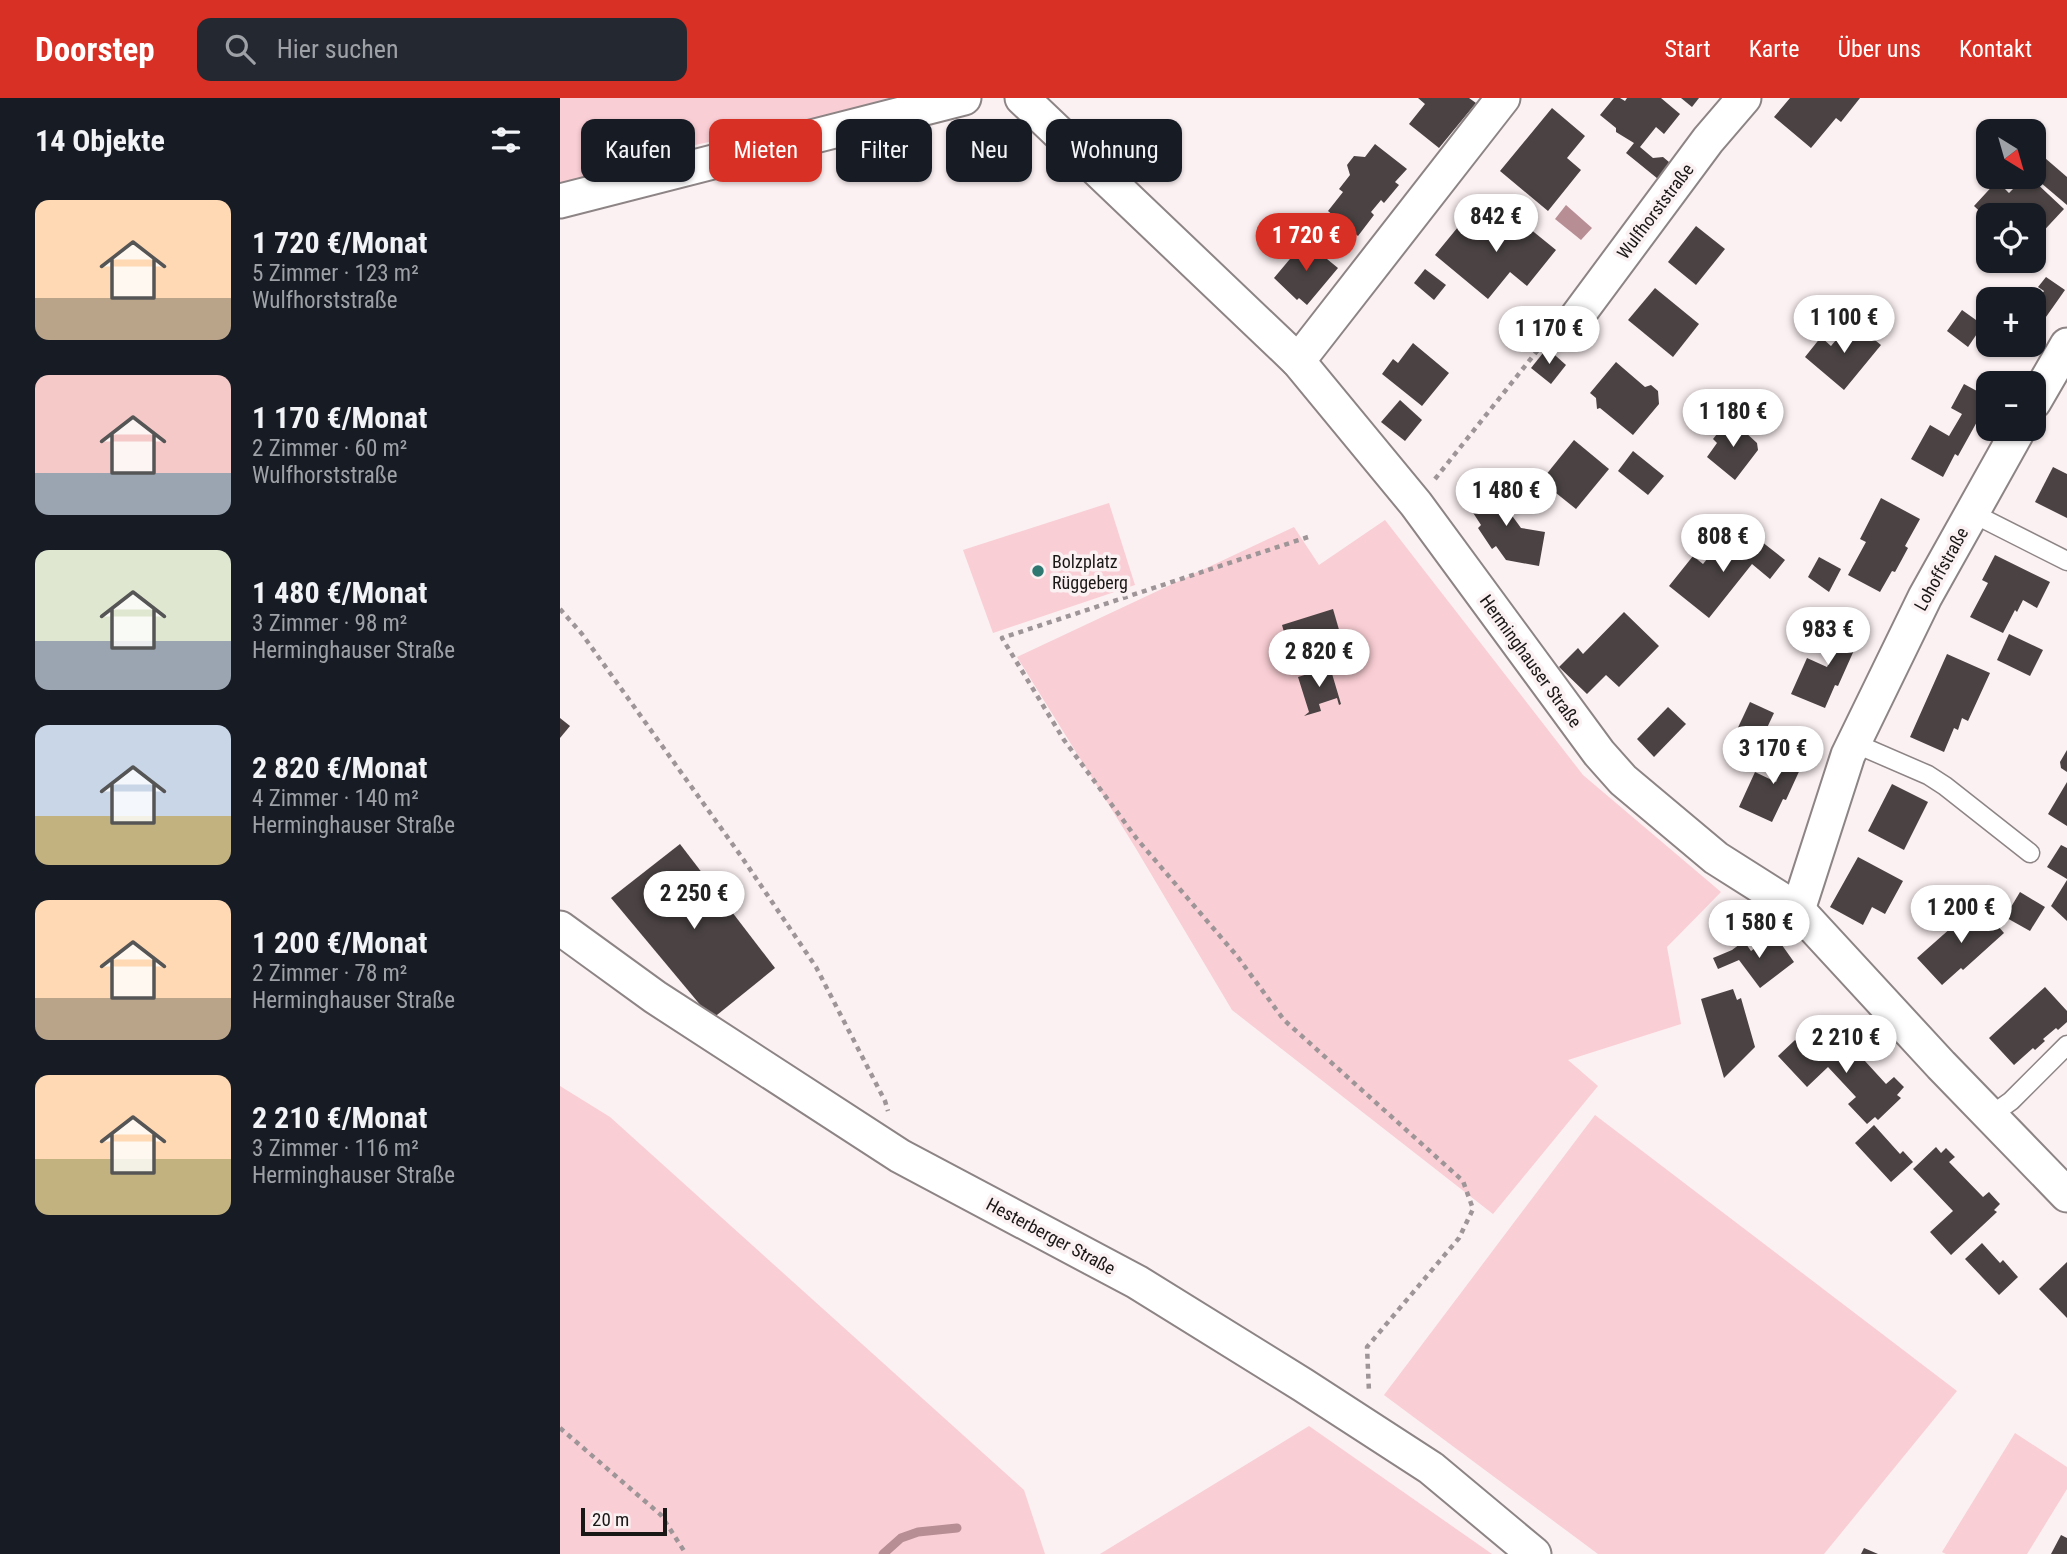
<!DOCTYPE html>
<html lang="de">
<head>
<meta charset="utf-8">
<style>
	body { margin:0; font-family:"Roboto Condensed",sans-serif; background:#242831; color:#f1f3f6; height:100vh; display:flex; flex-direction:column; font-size:26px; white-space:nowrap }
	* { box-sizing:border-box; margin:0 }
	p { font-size:23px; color:#9ea1a6 }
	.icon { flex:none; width:38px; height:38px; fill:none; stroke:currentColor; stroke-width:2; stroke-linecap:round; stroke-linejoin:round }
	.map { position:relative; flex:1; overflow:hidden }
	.details { display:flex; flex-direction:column; background:#171b24; width:560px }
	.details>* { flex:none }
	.guide { position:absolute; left:21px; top:21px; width:665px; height:63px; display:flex; gap:14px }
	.needle { width:46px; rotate:143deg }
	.tools { position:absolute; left:1416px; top:21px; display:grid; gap:14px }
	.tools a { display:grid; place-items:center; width:70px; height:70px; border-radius:14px; background:#171b24; box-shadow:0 2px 5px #0004; font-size:35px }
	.scale { position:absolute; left:21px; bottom:18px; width:86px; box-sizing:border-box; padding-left:7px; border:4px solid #1a1717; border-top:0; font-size:19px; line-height:24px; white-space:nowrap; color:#1a1717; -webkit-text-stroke:5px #fbf0f2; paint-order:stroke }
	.price { position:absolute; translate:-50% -60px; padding:0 16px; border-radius:24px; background:#fff; color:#222; font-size:23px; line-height:46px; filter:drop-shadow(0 2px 4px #0008) }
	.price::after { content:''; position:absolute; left:50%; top:42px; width:21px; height:16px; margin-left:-10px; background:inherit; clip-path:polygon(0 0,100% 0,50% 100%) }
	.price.active { background:#d93025; color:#fff }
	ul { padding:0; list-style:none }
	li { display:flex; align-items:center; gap:21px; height:175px; padding:0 35px }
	li span { display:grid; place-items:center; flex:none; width:196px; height:140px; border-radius:14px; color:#555 }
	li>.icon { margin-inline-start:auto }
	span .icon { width:84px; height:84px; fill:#fffc; stroke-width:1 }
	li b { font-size:30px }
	h2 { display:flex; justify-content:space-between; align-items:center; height:84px; padding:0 35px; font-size:30px }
	.pill { padding:0 24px; border-radius:14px; background:#171b24; box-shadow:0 2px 5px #0004; font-size:24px; line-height:63px }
	.pill.active { background:#d93025; color:#fff }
	header { display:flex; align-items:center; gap:42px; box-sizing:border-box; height:98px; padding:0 35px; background:#d93025; color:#fff }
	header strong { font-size:33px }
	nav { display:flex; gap:38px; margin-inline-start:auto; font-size:24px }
	.search { width:490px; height:63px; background:#242831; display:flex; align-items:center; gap:18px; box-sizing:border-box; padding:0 24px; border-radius:14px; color:#9ea1a6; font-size:26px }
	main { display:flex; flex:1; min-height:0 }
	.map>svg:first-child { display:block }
	.green { fill:#f9ced4 }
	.water { fill:#b88e95 }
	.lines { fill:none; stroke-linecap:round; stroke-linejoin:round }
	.stream { stroke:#b88e95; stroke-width:9 }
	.building { fill:#4a4243 }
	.lane-casing { stroke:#8d8485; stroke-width:21 }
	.street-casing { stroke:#8d8485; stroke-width:37 }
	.path { stroke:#9d9597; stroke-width:4.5; stroke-dasharray:5 5; stroke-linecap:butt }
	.lane { stroke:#fff; stroke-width:18 }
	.street { stroke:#fff; stroke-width:33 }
	.poi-dot { fill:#2f7771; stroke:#fbf0f2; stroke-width:2.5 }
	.labels { text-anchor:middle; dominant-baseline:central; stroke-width:7; stroke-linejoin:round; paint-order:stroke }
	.street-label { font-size:18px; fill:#1a1717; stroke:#fbf0f2 }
	.poi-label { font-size:18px; fill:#1a1717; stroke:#fbf0f2; text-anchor:start }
</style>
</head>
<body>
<header>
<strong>Doorstep</strong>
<div class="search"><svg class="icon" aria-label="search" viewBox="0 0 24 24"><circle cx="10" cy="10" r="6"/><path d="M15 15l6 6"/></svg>Hier suchen</div>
<nav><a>Start</a><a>Karte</a><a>Über uns</a><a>Kontakt</a></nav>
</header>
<main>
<section class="details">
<h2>14 Objekte<svg class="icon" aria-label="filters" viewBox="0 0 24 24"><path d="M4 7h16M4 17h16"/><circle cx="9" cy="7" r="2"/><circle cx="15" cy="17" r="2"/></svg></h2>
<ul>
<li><span style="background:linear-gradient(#ffd9b3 70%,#b9a48a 0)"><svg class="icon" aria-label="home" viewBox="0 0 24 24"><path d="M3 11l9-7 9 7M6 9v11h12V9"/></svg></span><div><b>1 720 €/Monat</b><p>5 Zimmer · 123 m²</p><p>Wulfhorststraße</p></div></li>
<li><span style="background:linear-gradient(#f6c9c9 70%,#9aa5b1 0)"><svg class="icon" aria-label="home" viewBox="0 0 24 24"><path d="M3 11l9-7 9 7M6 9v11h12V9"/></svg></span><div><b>1 170 €/Monat</b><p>2 Zimmer · 60 m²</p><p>Wulfhorststraße</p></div></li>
<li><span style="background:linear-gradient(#dfe7d0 65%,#9aa5b1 0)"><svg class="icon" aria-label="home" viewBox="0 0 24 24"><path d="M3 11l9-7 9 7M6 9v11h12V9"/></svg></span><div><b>1 480 €/Monat</b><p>3 Zimmer · 98 m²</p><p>Herminghauser Straße</p></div></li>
<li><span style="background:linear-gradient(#c9d6e8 65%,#c2b280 0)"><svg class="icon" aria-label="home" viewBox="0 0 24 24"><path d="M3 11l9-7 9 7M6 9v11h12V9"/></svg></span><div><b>2 820 €/Monat</b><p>4 Zimmer · 140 m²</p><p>Herminghauser Straße</p></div></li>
<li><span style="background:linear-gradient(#ffd9b3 70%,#b9a48a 0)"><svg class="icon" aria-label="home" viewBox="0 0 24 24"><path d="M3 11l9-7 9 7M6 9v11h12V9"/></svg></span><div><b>1 200 €/Monat</b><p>2 Zimmer · 78 m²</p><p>Herminghauser Straße</p></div></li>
<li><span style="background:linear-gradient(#ffd9b3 60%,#c2b280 0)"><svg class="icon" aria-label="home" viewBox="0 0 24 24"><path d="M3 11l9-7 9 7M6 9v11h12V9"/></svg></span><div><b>2 210 €/Monat</b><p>3 Zimmer · 116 m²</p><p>Herminghauser Straße</p></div></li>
</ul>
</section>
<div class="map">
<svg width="1507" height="1456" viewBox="0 0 1507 1456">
	<rect width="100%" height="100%" fill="#fbf0f2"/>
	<g class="green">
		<path d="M0 0H343L91 57 0 88Z"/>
		<path d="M549 405 575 487 433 535 403 452Z"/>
		<path d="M825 422 1023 677 1161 794 1107 849 1121 926 1008 962 1038 988 933 1116 672 912 575 749 457 559 734 429 759 467Z"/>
		<path d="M0 988 50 1019 464 1392 485 1456H0Z"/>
		<path d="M1035 1017 1397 1293 1264 1456H1038L824 1297Z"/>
		<path d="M749 1328 932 1456H540Z"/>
		<path d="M1455 1335 1507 1369V1391L1467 1456H1386L1382 1454Z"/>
	</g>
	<path class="water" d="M1006 107 1032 130 1021 142 995 121Z"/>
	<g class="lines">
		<path class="stream" d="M323 1456 341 1440 358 1434 397 1430"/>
	</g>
	<g class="building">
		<path d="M858 0H909L916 5 879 50 849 26 865 6Z"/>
		<path d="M1054 0H1060L1065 3 1067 0H1101L1120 16 1104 36 1096 29 1080 49 1093 60 1103 59 1115 69 1103 85 1066 55 1074 45 1056 34V30L1040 17Z"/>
		<path d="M1121 0H1139L1132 9Z"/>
		<path d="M1230 0H1300L1281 24 1276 20 1251 50 1214 19Z"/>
		<path d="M992 10 1025 38 1007 60 1021 72 988 113 940 73Z"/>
		<path d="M815 46 847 71 835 84 839 87 824 105 821 102 811 114 814 117 798 138 768 113 783 94 779 91 790 77 787 67 794 58 805 59Z"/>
		<path d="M1478 54 1507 79V107L1474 79V60Z"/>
		<path d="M1465 79H1470L1504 111 1476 141 1474 138V117H1428V121L1414 108 1437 83 1449 95Z"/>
		<path d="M943 109 996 152 967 188 950 174 928 201 875 157 898 129 916 142Z"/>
		<path d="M1136 128 1165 151 1136 187 1108 164Z"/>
		<path d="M745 143 778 170 747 207 739 200 737 202 714 180Z"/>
		<path d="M865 171 886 187 874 202 854 185Z"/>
		<path d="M1486 179 1505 192 1474 236V207L1484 193 1478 189Z"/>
		<path d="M1095 190 1139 226 1113 259 1068 222Z"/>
		<path d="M1402 212 1423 227 1408 249 1387 233Z"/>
		<path d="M1292 223 1321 247 1284 292 1245 259 1261 239 1271 248Z"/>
		<path d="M853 245 889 275 862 308 822 276 833 261 838 265Z"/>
		<path d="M987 250 1006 267 991 286 971 270Z"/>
		<path d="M1056 264 1085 289 1091 287 1098 293 1099 306 1073 337 1040 310 1037 311 1036 300 1030 295Z"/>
		<path d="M1404 286 1428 299V304L1398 358 1395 356 1383 379 1351 361 1370 327 1389 338 1402 316 1391 310Z"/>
		<path d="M840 302 862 322 845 343 821 324Z"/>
		<path d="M1175 321 1183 328 1184 333 1197 345 1198 352 1175 382 1147 359 1157 345 1153 341 1168 322Z"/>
		<path d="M1014 342 1049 371 1016 411 981 383Z"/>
		<path d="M1073 353 1104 378 1088 397 1058 373Z"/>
		<path d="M1493 369 1507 376V420L1475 404Z"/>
		<path d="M940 385 953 403 945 408 961 430 985 434 979 468 946 462 936 448 932 451 918 430 921 427 908 407Z"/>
		<path d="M1321 400 1360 421 1345 448 1348 450 1341 463 1335 474 1332 473 1320 494 1288 477 1306 444 1300 441Z"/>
		<path d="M1184 438 1193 445 1197 440 1225 462 1210 481 1192 466 1149 520 1109 488 1133 458 1143 466 1156 450 1167 459Z"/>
		<path d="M1435 457 1490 484 1477 510 1463 502 1457 514 1455 512 1443 535 1410 519 1428 485 1422 482Z"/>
		<path d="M1259 459 1281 471 1269 494 1248 479Z"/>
		<path d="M773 511 782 542 731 559 722 527Z"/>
		<path d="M1064 514 1099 548 1059 589 1046 577 1027 596 999 569 1018 550 1023 556Z"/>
		<path d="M1282 521 1304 530 1278 588 1275 587 1265 610 1231 596 1247 560 1267 569 1278 546 1272 543Z"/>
		<path d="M1449 536 1483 552 1470 578 1437 562Z"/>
		<path d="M1387 556 1430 575 1408 623 1402 620 1398 632 1394 630 1384 654 1350 639Z"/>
		<path d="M770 569 781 606 779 607 777 600 759 606 761 613 744 618 749 614 738 579Z"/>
		<path d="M1190 604 1214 615 1198 649 1174 638Z"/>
		<path d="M1108 609 1126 626 1094 659 1077 641Z"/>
		<path d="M0 620 10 628 0 640Z"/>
		<path d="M1226 646 1247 656 1226 702 1223 701 1212 724 1179 709 1195 674 1216 684 1226 660 1220 657Z"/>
		<path d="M1507 652V674L1501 670 1500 664Z"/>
		<path d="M1507 684V728L1488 716Z"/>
		<path d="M1332 686 1368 704 1344 752 1308 733Z"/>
		<path d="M120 746 215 870 152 921 51 800Z"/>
		<path d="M1501 747 1507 750V781L1487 769Z"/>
		<path d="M1298 759 1343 783 1325 816 1312 809 1303 827 1270 809Z"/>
		<path d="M1507 782V823L1491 808Z"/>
		<path d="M1460 794 1485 809 1470 833 1445 819Z"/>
		<path d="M1410 813H1425L1444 835 1403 872 1401 870 1382 887 1357 860Z"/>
		<path d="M1214 836 1234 864 1200 890 1179 862 1158 871 1153 860 1172 852 1184 843 1191 853Z"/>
		<path d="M1485 889 1507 913V924L1498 932 1496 930 1483 941 1485 943 1475 952 1473 950 1454 967 1429 940Z"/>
		<path d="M1173 891 1177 902 1181 900 1195 949 1164 980 1141 901Z"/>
		<path d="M1286 930 1300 945 1294 951 1326 986 1334 979 1344 989 1337 997 1341 1000 1318 1022 1315 1019 1307 1026 1288 1006 1296 999 1268 969 1247 989 1218 958 1235 942 1253 961Z"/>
		<path d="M1314 1027 1340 1056 1343 1053 1353 1064 1331 1084 1295 1045Z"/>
		<path d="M1376 1049 1381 1055 1386 1050 1395 1059 1389 1064 1423 1099 1429 1094 1440 1106 1434 1112 1437 1114 1391 1157 1370 1134 1393 1113 1353 1071Z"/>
		<path d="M1422 1145 1440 1165 1443 1162 1458 1179 1439 1197 1405 1161Z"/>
		<path d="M1507 1164V1220L1479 1191Z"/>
		<path d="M1501 1437 1507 1440V1456H1491Z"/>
		<path d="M1304 1450 1318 1456H1301Z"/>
	</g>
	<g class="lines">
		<defs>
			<g id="lane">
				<path d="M1412 415 1507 463"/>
				<path d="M1294 645 1368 677 1385 688 1470 755"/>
				<path d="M1430 1018 1451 1003 1507 947"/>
			</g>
			<g id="street">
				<path d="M462 0 738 263 856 406 1039 655 1063 682 1156 760 1238 812 1381 967 1507 1097"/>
				<path d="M0 103 404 0"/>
				<path d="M1010 228 1148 42 1184 0"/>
				<path d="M738 263 943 0"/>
				<path d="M1474 304 1507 247"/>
				<path d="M1238 812 1288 657 1365 499 1459 331"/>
				<path d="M0 830 95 899 340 1058 577 1184 743 1287 871 1370 974 1456"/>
			</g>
		</defs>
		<use href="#lane" class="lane-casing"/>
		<use href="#street" class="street-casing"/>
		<g class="path">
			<path d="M875 381 985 243"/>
			<path d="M748 439 442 540 504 642 577 741 677 858 724 922 903 1083 913 1111 899 1140 807 1249 809 1294"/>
			<path d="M0 511 22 536 181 758 256 869 325 1003 328 1013"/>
			<path d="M0 1330 101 1417 126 1456"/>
		</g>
		<use href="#lane" class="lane"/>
		<use href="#street" class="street"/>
	</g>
	<circle class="poi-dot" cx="478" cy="473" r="7"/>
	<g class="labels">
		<g class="street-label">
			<text transform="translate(1095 113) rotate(-53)">Wulfhorststraße</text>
			<text transform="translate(1381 471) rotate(-61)">Lohoffstraße</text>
			<text transform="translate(971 563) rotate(54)">Herminghauser Straße</text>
			<text transform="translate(491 1138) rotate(28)">Hesterberger Straße</text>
		</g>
		<g class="poi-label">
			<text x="492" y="463">Bolzplatz<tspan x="492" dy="21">Rüggeberg</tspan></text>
		</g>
	</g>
</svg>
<div class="tools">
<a><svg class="needle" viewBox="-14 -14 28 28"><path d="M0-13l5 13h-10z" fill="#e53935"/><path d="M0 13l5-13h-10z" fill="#9ea1a6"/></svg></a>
<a><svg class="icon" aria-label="locate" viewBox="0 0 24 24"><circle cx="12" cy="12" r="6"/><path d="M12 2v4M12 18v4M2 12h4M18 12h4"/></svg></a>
<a>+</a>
<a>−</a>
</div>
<div class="scale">20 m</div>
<b class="price" style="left:936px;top:156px">842 €</b>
<b class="price active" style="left:746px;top:175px">1 720 €</b>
<b class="price" style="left:1284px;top:257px">1 100 €</b>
<b class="price" style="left:989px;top:268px">1 170 €</b>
<b class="price" style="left:1173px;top:351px">1 180 €</b>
<b class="price" style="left:946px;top:430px">1 480 €</b>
<b class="price" style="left:1163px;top:476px">808 €</b>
<b class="price" style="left:1268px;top:569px">983 €</b>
<b class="price" style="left:759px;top:591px">2 820 €</b>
<b class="price" style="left:1213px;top:688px">3 170 €</b>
<b class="price" style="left:134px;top:833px">2 250 €</b>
<b class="price" style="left:1401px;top:847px">1 200 €</b>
<b class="price" style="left:1199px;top:862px">1 580 €</b>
<b class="price" style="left:1286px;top:977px">2 210 €</b>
<div class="guide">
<a class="pill">Kaufen</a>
<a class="pill active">Mieten</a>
<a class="pill">Filter</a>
<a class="pill">Neu</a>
<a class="pill">Wohnung</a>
</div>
</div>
</main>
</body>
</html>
